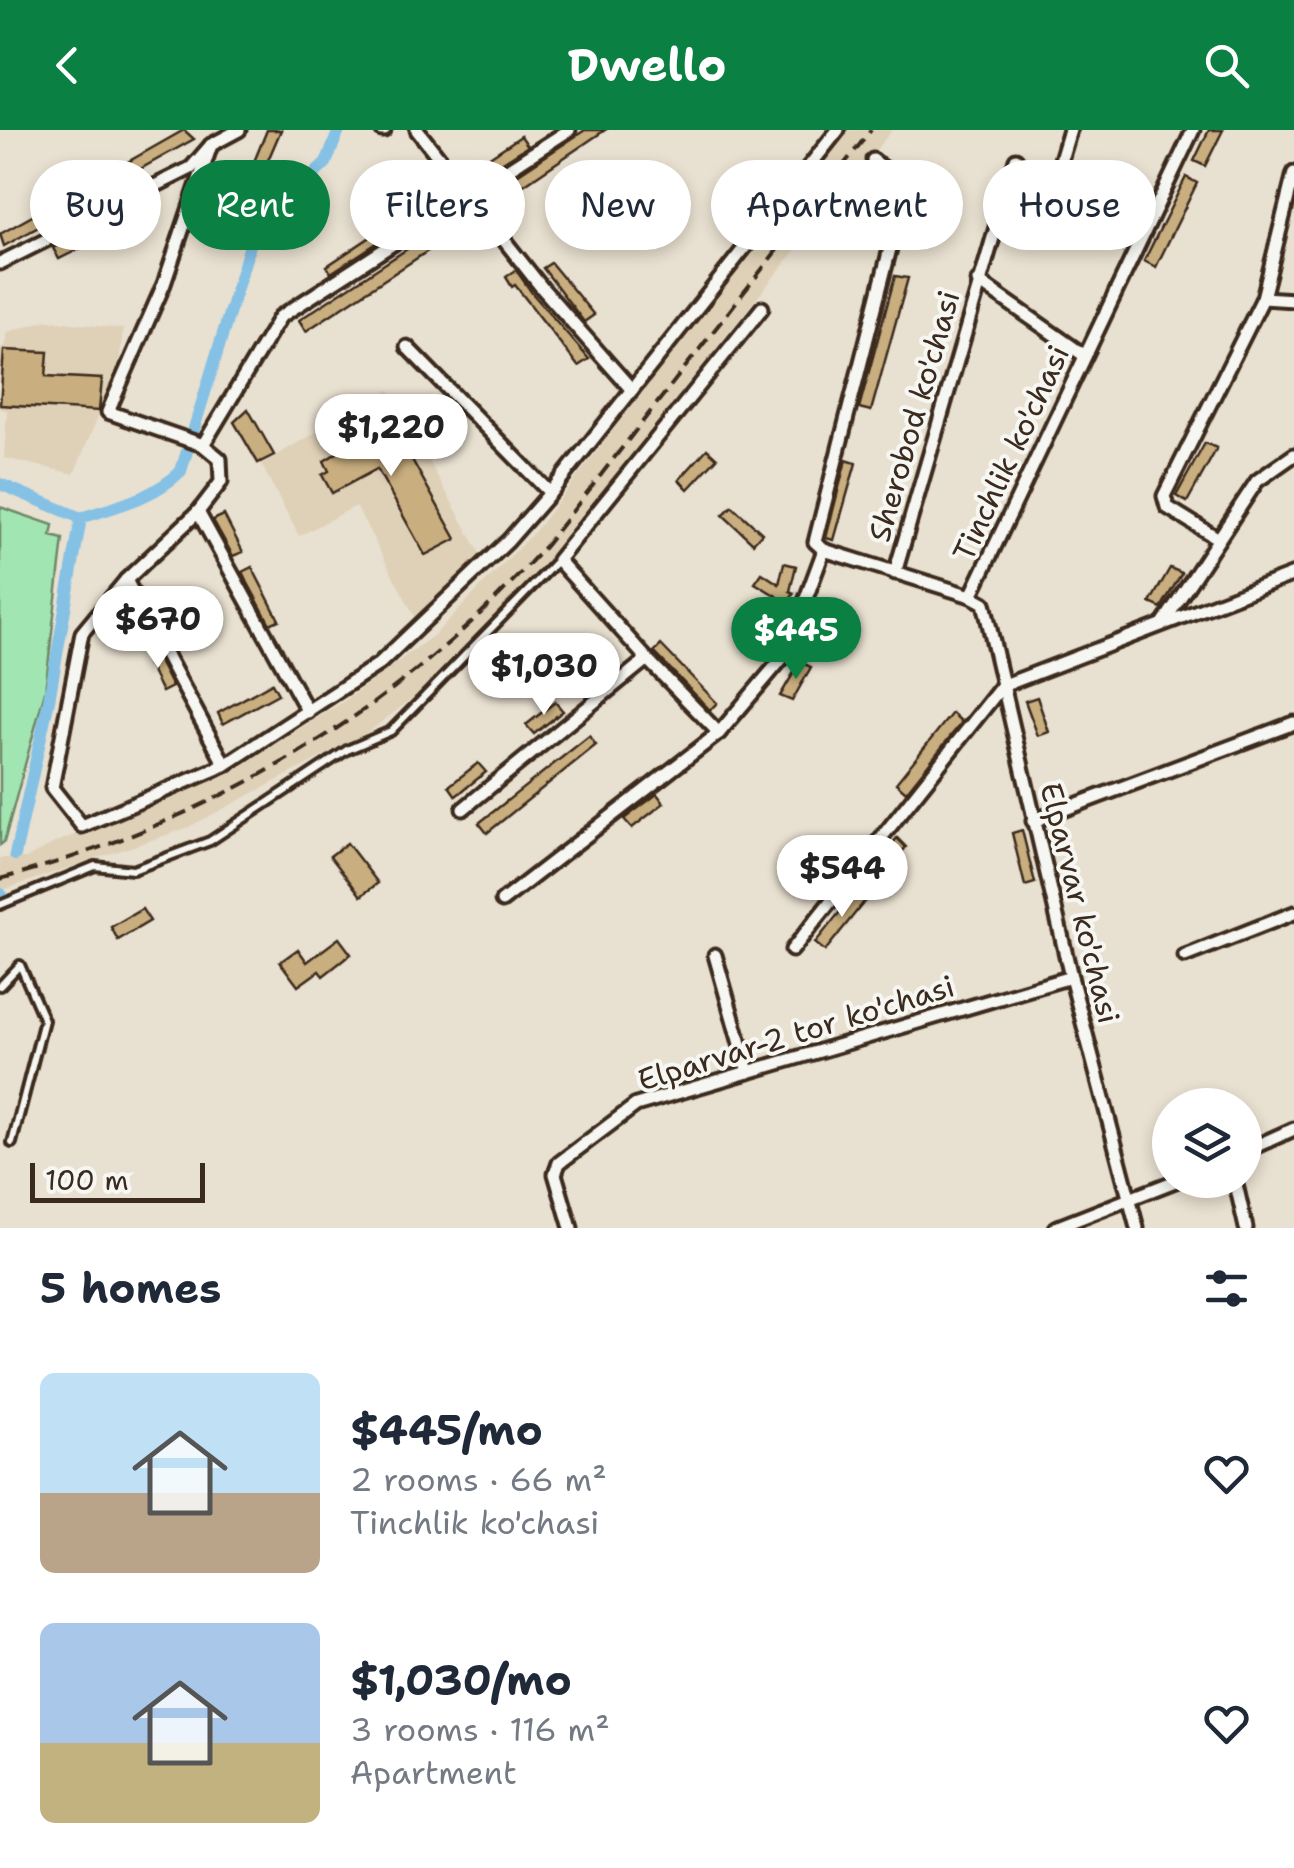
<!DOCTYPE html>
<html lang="en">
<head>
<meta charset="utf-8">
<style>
	body { margin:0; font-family:"Shantell Sans",sans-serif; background:#f2f2f3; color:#1f2937; height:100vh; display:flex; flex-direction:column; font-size:38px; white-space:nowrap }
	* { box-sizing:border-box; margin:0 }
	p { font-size:32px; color:#747a83 }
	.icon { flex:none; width:55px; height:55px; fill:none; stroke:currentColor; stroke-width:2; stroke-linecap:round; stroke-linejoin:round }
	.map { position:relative; height:1098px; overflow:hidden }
	.panel { display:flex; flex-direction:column; background:#fff; flex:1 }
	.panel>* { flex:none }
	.hud { position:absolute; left:30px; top:30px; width:1235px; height:90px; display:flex; gap:20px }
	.controls { position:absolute; left:1152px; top:958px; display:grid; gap:20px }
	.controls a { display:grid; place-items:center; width:110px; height:110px; border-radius:50%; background:#fff; box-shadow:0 5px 15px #0003; font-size:50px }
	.scale { position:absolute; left:30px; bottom:25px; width:175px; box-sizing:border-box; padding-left:10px; border:5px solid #3b2a1e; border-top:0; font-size:28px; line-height:35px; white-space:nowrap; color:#3b2a1e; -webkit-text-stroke:8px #f6f6f2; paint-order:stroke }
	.price { position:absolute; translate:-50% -85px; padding:0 22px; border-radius:35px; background:#fff; color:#222; font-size:32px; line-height:65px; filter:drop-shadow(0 2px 5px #0008) }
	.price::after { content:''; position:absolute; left:50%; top:60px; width:30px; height:22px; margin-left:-15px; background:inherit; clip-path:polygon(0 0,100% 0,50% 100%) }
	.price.active { background:#0b8043; color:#fff }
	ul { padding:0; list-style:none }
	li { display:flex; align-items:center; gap:30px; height:250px; padding:0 40px }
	li span { display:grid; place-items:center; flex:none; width:280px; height:200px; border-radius:15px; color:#555 }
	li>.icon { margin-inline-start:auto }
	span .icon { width:120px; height:120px; fill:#fffc; stroke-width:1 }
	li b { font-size:42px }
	h2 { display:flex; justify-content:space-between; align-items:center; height:120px; padding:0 40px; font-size:42px }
	.tag { padding:0 35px; border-radius:45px; background:#fff; box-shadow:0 5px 15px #0003; font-size:35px; line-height:90px }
	.tag.active { background:#0b8043; color:#fff }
	header { display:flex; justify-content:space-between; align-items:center; height:130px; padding:0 40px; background:#0b8043; color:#fff; font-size:45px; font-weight:700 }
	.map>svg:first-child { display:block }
	.built { fill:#dfd1b8 }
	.green { fill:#a1e6b2; stroke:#6e8868; stroke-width:2.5 }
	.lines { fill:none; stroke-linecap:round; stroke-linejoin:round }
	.canal { stroke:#85c1e5; stroke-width:12 }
	.building { fill:#c9ae7f; stroke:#3b2a1e; stroke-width:2.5 }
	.service-casing { stroke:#3b2a1e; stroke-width:14 }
	.minor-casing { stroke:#3b2a1e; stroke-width:19 }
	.service { stroke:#f6f6f2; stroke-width:6 }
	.minor { stroke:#f6f6f2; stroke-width:11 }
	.rail { stroke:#3b2a1e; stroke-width:4; stroke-dasharray:15 8; stroke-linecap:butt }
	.labels { text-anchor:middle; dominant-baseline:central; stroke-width:8; stroke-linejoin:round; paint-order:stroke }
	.street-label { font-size:30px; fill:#3b2a1e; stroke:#f6f6f2 }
</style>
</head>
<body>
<header><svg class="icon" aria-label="back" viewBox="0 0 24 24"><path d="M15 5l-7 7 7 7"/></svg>Dwello<svg class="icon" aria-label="search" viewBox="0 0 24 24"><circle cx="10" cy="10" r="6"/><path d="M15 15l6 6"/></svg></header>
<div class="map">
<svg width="1294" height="1098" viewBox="0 0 1294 1098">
	<rect width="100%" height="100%" fill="#e8e0d0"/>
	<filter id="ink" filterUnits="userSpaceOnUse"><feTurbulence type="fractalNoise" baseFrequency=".01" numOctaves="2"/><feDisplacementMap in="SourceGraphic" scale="20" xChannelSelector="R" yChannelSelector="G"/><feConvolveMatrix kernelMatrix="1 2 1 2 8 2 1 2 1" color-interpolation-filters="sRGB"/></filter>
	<g filter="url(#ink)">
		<g class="built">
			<path d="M850 0H892L662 286 556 426 414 567 367 603 187 698 0 761V728H27L56 712 173 668 258 624 343 572 434 505 537 399 737 139Z"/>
			<path d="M47 190 123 199 119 236 74 344 4 328 7 280 0 279V219L6 214 7 202Z"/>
			<path d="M390 260 482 427 416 489 356 376 299 406 261 334Z"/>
		</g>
		<path class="green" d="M0 377 53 395 51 406 63 409 45 561 4 712 0 715Z"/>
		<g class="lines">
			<g class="canal">
				<path d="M0 354 81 388C117 376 154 368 181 341L254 102 326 33 339 0"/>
				<path d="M15 725 49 570 81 388"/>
				<path d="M0 769 1 764"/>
			</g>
		</g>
		<g class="building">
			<path d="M184 0 194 9 115 53 110 42Z"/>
			<path d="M267 0H281L262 44 251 39Z"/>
			<path d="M585 0H605L494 75 487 65Z"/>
			<path d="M1209 0H1223L1205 36 1194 31Z"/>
			<path d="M521 6 528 16 476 49 470 40Z"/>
			<path d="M1186 47 1197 53 1156 137 1144 131Z"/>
			<path d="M447 56 452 64 331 143 327 136Z"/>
			<path d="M465 81 472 92 306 201 299 190Z"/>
			<path d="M36 84 42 95 4 116 0 104Z"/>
			<path d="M89 100 95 111 59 129 53 118Z"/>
			<path d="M551 133 594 185 584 192 543 138Z"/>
			<path d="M516 140 532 163 589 229 578 236 515 155 512 157 506 147Z"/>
			<path d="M895 146 908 148 871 281 859 278Z"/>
			<path d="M4 220 48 222 46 246 102 249 99 281 0 275Z"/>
			<path d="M248 279 274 325 258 333 234 292Z"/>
			<path d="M384 279 456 409 425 425 377 339 332 363 322 345 329 341 324 331 361 308 354 296Z"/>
			<path d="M1205 313 1217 318 1187 372 1176 366Z"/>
			<path d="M707 319 717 328 688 359 679 350Z"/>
			<path d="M846 330 856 333 834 410 826 408Z"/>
			<path d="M732 376 762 403 753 413 723 385Z"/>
			<path d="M224 385 243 422 233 426 213 390Z"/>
			<path d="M784 433 796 436 790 461 794 463 788 473 755 453 762 443 779 454Z"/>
			<path d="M252 437 279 490 270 494 242 442Z"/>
			<path d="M1170 438 1182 443 1161 478 1150 473Z"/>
			<path d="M661 515 717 573 710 580 654 522Z"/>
			<path d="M153 520 172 557 162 562 143 524Z"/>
			<path d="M800 532 811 537 792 571 780 566Z"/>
			<path d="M272 553 278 564 223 594 218 583Z"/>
			<path d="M1037 567 1049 602 1038 606 1025 571Z"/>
			<path d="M555 572 563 581 534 604 526 595Z"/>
			<path d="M952 583 962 592 906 662 896 653Z"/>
			<path d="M589 606 596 615 487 703 479 693Z"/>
			<path d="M478 633 486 642 456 666 449 656Z"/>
			<path d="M657 664 664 673 632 698 624 689Z"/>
			<path d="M1022 700 1035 753 1025 756 1012 703Z"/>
			<path d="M897 708 906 717 881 748 871 740Z"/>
			<path d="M347 713 378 753 361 766 330 726Z"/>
			<path d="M859 758 868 767 825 821 815 813Z"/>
			<path d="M142 779 150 791 118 810 111 797Z"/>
			<path d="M339 808 351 824 323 846 319 841 298 856 280 832 298 819 307 832Z"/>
		</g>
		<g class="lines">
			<defs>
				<g id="service">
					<path d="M0 775 95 736 133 740 210 711 347 620 391 601 557 431"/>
					<path d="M0 856 20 835 44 890 12 1013"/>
				</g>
				<g id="minor">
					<path d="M382 0H384"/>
					<path d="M417 0 542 158 632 260"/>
					<path d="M569 0 280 187 203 315 220 329 221 352 198 382 126 450 82 503 52 658 82 696 225 635 379 534 508 411 550 363 838 0"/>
					<path d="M1057 43 1070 0"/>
					<path d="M0 133 191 38 211 15 239 0"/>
					<path d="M978 151 1085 226"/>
					<path d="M1263 168 1294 43"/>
					<path d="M407 217 550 363"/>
					<path d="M203 315 108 282 164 154 211 15"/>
					<path d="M198 382 308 582"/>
					<path d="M1217 408 1167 377 1164 366 1263 168 1294 170"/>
					<path d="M824 420 815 412 906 56 873 30"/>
					<path d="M895 443 1016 29"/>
					<path d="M126 450 225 635"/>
					<path d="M971 466 984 473 1071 847 1137 1098"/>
					<path d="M1164 492 1257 351 1294 325"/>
					<path d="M647 529 558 430 762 178"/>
					<path d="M463 679 647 529 719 603"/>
					<path d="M1033 691 1294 593"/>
					<path d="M502 771 719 603 785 525 824 420 971 466 1193 0"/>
					<path d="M792 820 1002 556 1294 444"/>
					<path d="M715 825 748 942"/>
					<path d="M1185 826 1294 783"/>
					<path d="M1245 1021 1294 999"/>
					<path d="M1235 1050 1246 1098"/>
					<path d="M571 1098 555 1044 559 1033 636 975 1071 847"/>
					<path d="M1055 1098 1178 1050"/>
				</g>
			</defs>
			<use href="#service" class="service-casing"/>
			<use href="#minor" class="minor-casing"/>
			<use href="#service" class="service"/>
			<use href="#minor" class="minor"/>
			<path class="rail" d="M0 749C213 691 400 582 546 415L871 0"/>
		</g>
	</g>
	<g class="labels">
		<g class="street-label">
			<text transform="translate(914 286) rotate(-74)">Sherobod ko'chasi</text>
			<text transform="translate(1011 323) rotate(-65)">Tinchlik ko'chasi</text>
			<text transform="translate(1080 773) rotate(76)">Elparvar ko'chasi</text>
			<text transform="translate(796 903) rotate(-17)">Elparvar-2 tor ko'chasi</text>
		</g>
	</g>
</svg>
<div class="controls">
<a><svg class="icon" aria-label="layers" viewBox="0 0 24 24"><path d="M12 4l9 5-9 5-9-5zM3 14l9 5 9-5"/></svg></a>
</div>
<div class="scale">100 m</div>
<b class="price" style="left:391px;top:349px">$1,220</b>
<b class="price" style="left:158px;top:541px">$670</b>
<b class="price active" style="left:796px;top:552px">$445</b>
<b class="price" style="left:544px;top:588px">$1,030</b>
<b class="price" style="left:842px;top:790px">$544</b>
<div class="hud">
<a class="tag">Buy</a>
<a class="tag active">Rent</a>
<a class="tag">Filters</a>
<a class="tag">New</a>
<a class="tag">Apartment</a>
<a class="tag">House</a>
</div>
</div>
<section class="panel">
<h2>5 homes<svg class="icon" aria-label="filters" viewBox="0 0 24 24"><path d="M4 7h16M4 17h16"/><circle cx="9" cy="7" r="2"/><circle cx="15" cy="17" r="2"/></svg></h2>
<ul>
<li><span style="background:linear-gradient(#bfe0f5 60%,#b9a48a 0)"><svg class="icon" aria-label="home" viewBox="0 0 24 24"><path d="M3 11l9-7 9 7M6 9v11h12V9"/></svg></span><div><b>$445/mo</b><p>2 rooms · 66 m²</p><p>Tinchlik ko'chasi</p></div><svg class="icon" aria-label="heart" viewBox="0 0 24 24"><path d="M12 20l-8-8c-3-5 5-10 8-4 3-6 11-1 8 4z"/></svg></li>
<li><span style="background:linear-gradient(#a9c7e8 60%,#c2b280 0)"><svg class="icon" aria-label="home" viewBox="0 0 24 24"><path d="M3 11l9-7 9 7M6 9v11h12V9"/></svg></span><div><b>$1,030/mo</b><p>3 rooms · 116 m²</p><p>Apartment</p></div><svg class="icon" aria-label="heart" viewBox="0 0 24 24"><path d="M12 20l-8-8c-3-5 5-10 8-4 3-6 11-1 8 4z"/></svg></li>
</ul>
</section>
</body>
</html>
